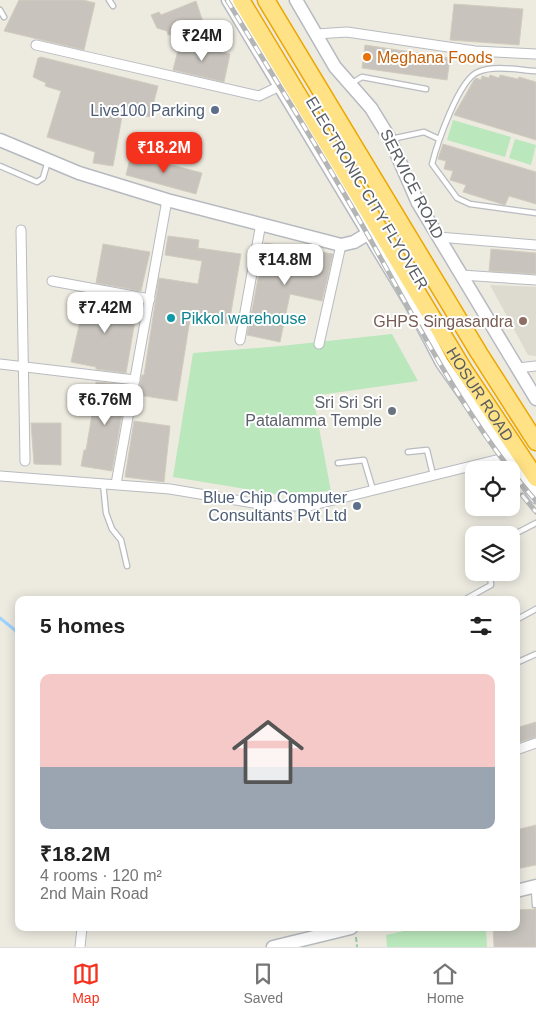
<!DOCTYPE html>
<html lang="en">
<head>
<meta charset="utf-8">
<style>
	body { margin:0; font-family:Arial,sans-serif; background:#f2f2f2; color:#222; height:100vh; display:flex; flex-direction:column; font-size:19px; white-space:nowrap }
	* { box-sizing:border-box; margin:0 }
	p { font-size:16px; color:#767676 }
	.icon { flex:none; width:28px; height:28px; fill:none; stroke:currentColor; stroke-width:2; stroke-linecap:round; stroke-linejoin:round }
	.map { position:relative; flex:1; overflow:hidden }
	.sheet { position:absolute; left:15px; top:596px; width:505px; height:335px; display:flex; flex-direction:column; background:#fff; border-radius:10px; box-shadow:0 2px 12px #0003 }
	.sheet>* { flex:none }
	.tools { position:absolute; left:465px; top:461px; display:grid; gap:10px }
	.tools a { display:grid; place-items:center; width:55px; height:55px; border-radius:10px; background:#fff; box-shadow:0 2px 12px #0003; font-size:25px }
	.price { position:absolute; translate:-50% -42px; padding:0 11px; border-radius:10px; background:#fff; color:#222; font-size:16px; line-height:32px; filter:drop-shadow(0 1px 2px #0008) }
	.price::after { content:''; position:absolute; left:50%; top:30px; width:15px; height:11px; margin-left:-8px; background:inherit; clip-path:polygon(0 0,100% 0,50% 100%) }
	.price.selected { background:#f5321e; color:#fff }
	ul { padding:0; list-style:none }
	li { display:grid; align-content:center; gap:10px; height:265px; padding:0 25px }
	li span { display:grid; place-items:center; height:155px; border-radius:10px; color:#555 }
	li>.icon { margin-inline-start:auto }
	span .icon { width:90px; height:90px; fill:#fffc; stroke-width:1 }
	li b { font-size:21px }
	h2 { display:flex; justify-content:space-between; align-items:center; height:60px; padding:0 25px; font-size:21px }
	.tabs { display:flex; justify-content:space-around; align-items:center; height:70px; border-top:1px solid #e0e0e0; background:#fff; font-size:14px; color:#767676 }
	.tabs a { display:grid; justify-items:center; gap:2px }
	.tabs .selected { color:#f5321e }
	.map>svg:first-child { display:block }
	.education { fill:#dddacf }
	.green { fill:#bae7bb }
	.lines { fill:none; stroke-linecap:round; stroke-linejoin:round }
	.stream { stroke:#9ed3ff; stroke-width:3 }
	.building { fill:#c8c4bd; stroke:#d2ccbe }
	.lane-casing { stroke:#b8bbc0; stroke-width:7 }
	.street-casing { stroke:#b8bbc0; stroke-width:11 }
	.secondary-casing { stroke:#b6bac0; stroke-width:15 }
	.highway-casing { stroke:#eda600; stroke-width:19 }
	.path { stroke:#93c8a2; stroke-width:2; stroke-dasharray:5 2.5; stroke-linecap:butt }
	.lane { stroke:#fff; stroke-width:4.5 }
	.street { stroke:#fff; stroke-width:9 }
	.secondary { stroke:#fff; stroke-width:12 }
	.highway { stroke:#ffe285; stroke-width:16 }
	.rail-casing { stroke:#b4b5b5; stroke-width:5 }
	.rail { stroke:#fff; stroke-width:3; stroke-dasharray:9; stroke-linecap:butt }
	.food-dot { fill:#e8710a; stroke:#fff; stroke-width:2 }
	.service-dot { fill:#5c6f8a; stroke:#fff; stroke-width:2 }
	.culture-dot { fill:#0f9aa8; stroke:#fff; stroke-width:2 }
	.education-dot { fill:#8d6e63; stroke:#fff; stroke-width:2 }
	.worship-dot { fill:#6b7280; stroke:#fff; stroke-width:2 }
	.labels { text-anchor:middle; dominant-baseline:central; stroke-width:4; stroke-linejoin:round; paint-order:stroke }
	.food-label { font-size:16px; fill:#c56008; stroke:#fff; text-anchor:start }
	.service-label { font-size:16px; fill:#4e5e75; stroke:#fff; text-anchor:end }
	.street-label { font-size:16px; fill:#595d62; stroke:#fff }
	.culture-label { font-size:16px; fill:#0d838f; stroke:#fff; text-anchor:start }
	.education-label { font-size:16px; fill:#785e54; stroke:#fff; text-anchor:end }
	.worship-label { font-size:16px; fill:#5b616d; stroke:#fff; text-anchor:end }
</style>
</head>
<body>
<div class="map">
<svg width="536" height="947" viewBox="0 0 536 947">
	<rect width="100%" height="100%" fill="#edebe0"/>
	<path class="education" d="M490 285 536 287V356L528 355Z"/>
	<g class="green">
		<path d="M453 120 511 137 505 157 447 140Z"/>
		<path d="M515 139 536 145 531 165 509 158Z"/>
		<path d="M392 334 418 381 313 396 331 491 275 494 173 477 193 353 281 346Z"/>
		<path d="M418 928H486L487 947H387L386 935Z"/>
	</g>
	<g class="lines">
		<path class="stream" d="M0 618 16 631 19 656"/>
	</g>
	<g class="building">
		<path d="M19 0H83L95 3 84 50 4 31Z"/>
		<path d="M196 1 204 25 168 35 167 31 157 28 151 15 159 12 161 15Z"/>
		<path d="M454 4 523 9 519 45 450 40Z"/>
		<path d="M180 42 230 54 224 82 173 70Z"/>
		<path d="M365 45 450 58 447 80 362 68Z"/>
		<path d="M41 57 158 86 150 117 123 111 113 166 93 163 95 152 47 137 61 91 45 86 46 83 33 77 38 58Z"/>
		<path d="M490 75 499 78 500 75 518 79 519 77 536 82V140L454 115 474 80 476 78 481 80 482 76 489 78Z"/>
		<path d="M443 144 536 172V204L509 196 505 205 463 192 466 185 450 180 453 171 444 169 446 161 438 159Z"/>
		<path d="M131 154 202 173 196 194 126 175Z"/>
		<path d="M168 236 199 240 198 248 241 254 229 324 190 319 177 401 138 395 142 375H144L159 278 198 284 202 261 165 255Z"/>
		<path d="M265 243 333 254 322 301 290 294 280 342 247 335Z"/>
		<path d="M103 244 150 252 141 291 96 283Z"/>
		<path d="M491 249 536 253V274L489 271Z"/>
		<path d="M86 294 138 303 126 373 96 369V367L71 362Z"/>
		<path d="M96 382 127 385 112 471 81 466 84 450H86L94 403H95Z"/>
		<path d="M134 421 170 426 164 482 125 477Z"/>
		<path d="M31 423H61V465L34 464Z"/>
		<path d="M536 722V737L516 743V728Z"/>
		<path d="M536 825V865L516 869V830Z"/>
		<path d="M536 909V947H494L493 928H516V910Z"/>
	</g>
	<g class="lines">
		<defs>
			<g id="lane">
				<path d="M109 0 113 6"/>
				<path d="M0 10 4 17"/>
				<path d="M536 71C519 70 494 65 478 72 459 79 437 144 432 164L457 198 470 204 536 213"/>
				<path d="M352 83 362 77 426 89"/>
				<path d="M391 139 424 132 439 139"/>
				<path d="M0 166 37 182 43 178 48 161"/>
				<path d="M408 452 427 450 433 475"/>
				<path d="M338 463 364 460 373 490"/>
				<path d="M103 483 106 513 112 529 121 540 127 566"/>
				<path d="M511 536 536 523"/>
				<path d="M464 600 491 585 490 572"/>
				<path d="M516 620 536 609"/>
				<path d="M516 663 536 654"/>
				<path d="M534 888 535 905"/>
			</g>
			<g id="street">
				<path d="M316 34 347 32 475 51 536 54"/>
				<path d="M36 45 259 96 280 86"/>
				<path d="M21 230 25 461"/>
				<path d="M438 237 536 245"/>
				<path d="M461 275 536 280"/>
				<path d="M52 281 150 299"/>
				<path d="M240 340 261 223"/>
				<path d="M319 344 341 245"/>
				<path d="M0 364 135 380"/>
				<path d="M517 368 536 366"/>
				<path d="M0 476 170 489 271 506H309L508 457"/>
				<path d="M116 484 167 200"/>
				<path d="M516 750 536 743"/>
				<path d="M80 947 82 928"/>
			</g>
			<g id="secondary">
				<path d="M228 0 411 304 442 363 536 497"/>
				<path d="M296 0 335 67 371 108 390 139 418 203 536 399"/>
				<path d="M0 140 79 173 167 200 341 245 354 242 369 233"/>
				<path d="M516 891 536 886"/>
				<path d="M273 947 351 928"/>
			</g>
			<g id="highway">
				<path id="s1" d="M241 0 464 370 536 478"/>
				<path d="M266 0 479 353 536 442"/>
			</g>
		</defs>
		<use href="#lane" class="lane-casing"/>
		<use href="#street" class="street-casing"/>
		<use href="#secondary" class="secondary-casing"/>
		<use href="#highway" class="highway-casing"/>
		<path class="path" d="M356 937 357 947"/>
		<use href="#lane" class="lane"/>
		<use href="#street" class="street"/>
		<use href="#secondary" class="secondary"/>
		<use href="#highway" class="highway"/>
		<defs>
			<g id="rail">
				<path d="M227 0C273 76 321 152 365 230 417 322 466 421 536 501"/>
				<path d="M522 495 536 512"/>
			</g>
		</defs>
		<use href="#rail" class="rail-casing"/>
		<use href="#rail" class="rail"/>
	</g>
	<circle class="food-dot" cx="367" cy="57" r="5"/>
	<g class="service-dot">
		<circle cx="215" cy="110" r="5"/>
		<circle cx="357" cy="506" r="5"/>
	</g>
	<circle class="culture-dot" cx="171" cy="318" r="5"/>
	<circle class="education-dot" cx="523" cy="321" r="5"/>
	<circle class="worship-dot" cx="392" cy="411" r="5"/>
	<g class="labels">
		<g class="food-label">
			<text x="377" y="57">Meghana Foods</text>
		</g>
		<g class="service-label">
			<text x="205" y="110">Live100 Parking</text>
			<text x="347" y="497">Blue Chip Computer<tspan x="347" dy="18">Consultants Pvt Ltd</tspan></text>
		</g>
		<g class="street-label">
			<text transform="translate(412 184) rotate(63)">SERVICE ROAD</text>
			<text transform="translate(367 193) rotate(59)">ELECTRONIC CITY FLYOVER</text>
			<text stroke="none"><textPath href="#s1" startOffset="461">HOSUR ROAD</textPath></text>
		</g>
		<g class="culture-label">
			<text x="181" y="318">Pikkol warehouse</text>
		</g>
		<g class="education-label">
			<text x="513" y="321">GHPS Singasandra</text>
		</g>
		<g class="worship-label">
			<text x="382" y="402">Sri Sri Sri<tspan x="382" dy="18">Patalamma Temple</tspan></text>
		</g>
	</g>
</svg>
<div class="tools">
<a><svg class="icon" aria-label="locate" viewBox="0 0 24 24"><circle cx="12" cy="12" r="6"/><path d="M12 2v4M12 18v4M2 12h4M18 12h4"/></svg></a>
<a><svg class="icon" aria-label="layers" viewBox="0 0 24 24"><path d="M12 4l9 5-9 5-9-5zM3 14l9 5 9-5"/></svg></a>
</div>
<b class="price" style="left:202px;top:62px">₹24M</b>
<b class="price selected" style="left:164px;top:174px">₹18.2M</b>
<b class="price" style="left:285px;top:286px">₹14.8M</b>
<b class="price" style="left:105px;top:334px">₹7.42M</b>
<b class="price" style="left:105px;top:426px">₹6.76M</b>
<section class="sheet">
<h2>5 homes<svg class="icon" aria-label="filters" viewBox="0 0 24 24"><path d="M4 7h16M4 17h16"/><circle cx="9" cy="7" r="2"/><circle cx="15" cy="17" r="2"/></svg></h2>
<ul>
<li><span style="background:linear-gradient(#f6c9c9 60%,#9aa5b1 0)"><svg class="icon" aria-label="home" viewBox="0 0 24 24"><path d="M3 11l9-7 9 7M6 9v11h12V9"/></svg></span><div><b>₹18.2M</b><p>4 rooms · 120 m²</p><p>2nd Main Road</p></div></li>
</ul>
</section>
</div>
<nav class="tabs">
<a class="selected"><svg class="icon" aria-label="map" viewBox="0 0 24 24"><path d="M3 6l6-2 6 2 6-2v14l-6 2-6-2-6 2zM9 4v14M15 6v14"/></svg>Map</a>
<a><svg class="icon" aria-label="saved" viewBox="0 0 24 24"><path d="M7 4h10v16l-5-4-5 4z"/></svg>Saved</a>
<a><svg class="icon" aria-label="home" viewBox="0 0 24 24"><path d="M3 11l9-7 9 7M6 9v11h12V9"/></svg>Home</a>
</nav>
</body>
</html>
